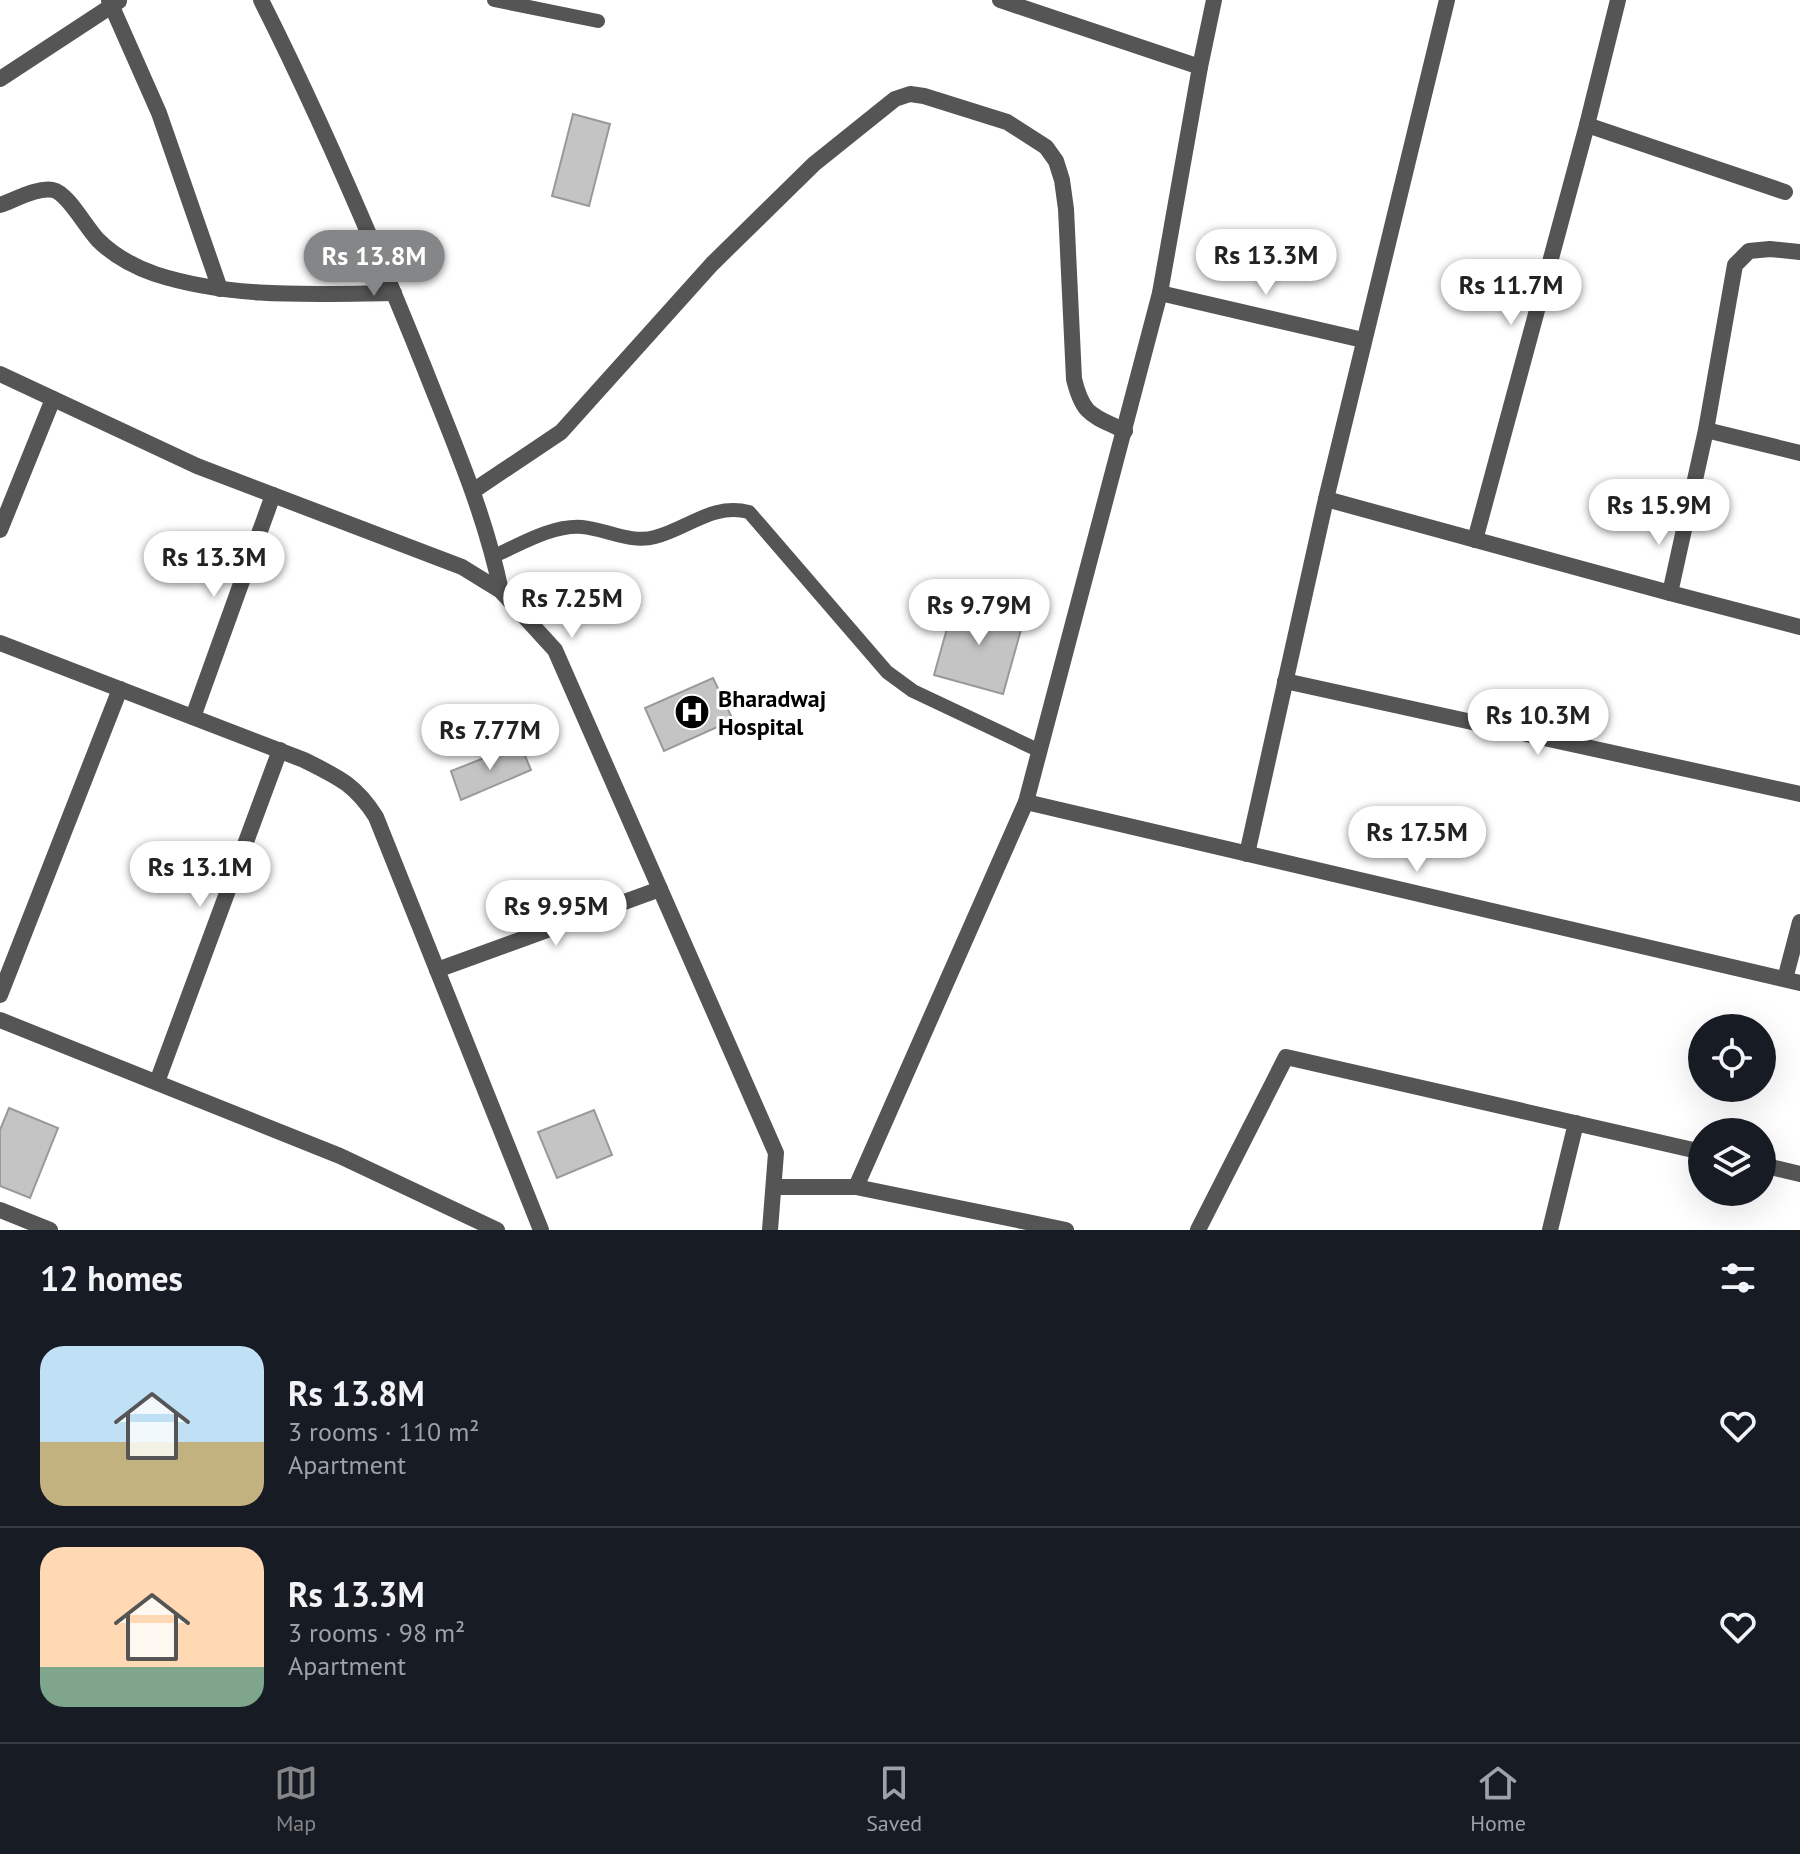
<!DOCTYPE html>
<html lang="en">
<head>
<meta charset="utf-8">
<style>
	body { margin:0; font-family:"PT Sans",sans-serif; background:#242831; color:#f1f3f6; height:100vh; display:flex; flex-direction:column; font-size:30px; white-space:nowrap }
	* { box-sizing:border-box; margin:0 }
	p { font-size:26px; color:#9ea1a6 }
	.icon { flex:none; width:44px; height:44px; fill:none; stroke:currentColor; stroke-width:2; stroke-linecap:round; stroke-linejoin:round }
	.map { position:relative; height:1230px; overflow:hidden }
	.sheet { display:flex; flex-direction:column; background:#171b24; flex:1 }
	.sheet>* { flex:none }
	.controls { position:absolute; left:1688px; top:1014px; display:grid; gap:16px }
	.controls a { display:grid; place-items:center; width:88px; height:88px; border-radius:50%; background:#171b24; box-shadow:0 8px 32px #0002; font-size:40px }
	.price { position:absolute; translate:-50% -68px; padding:0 18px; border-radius:28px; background:#fff; color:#222; font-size:26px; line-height:52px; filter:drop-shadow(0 2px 4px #0008) }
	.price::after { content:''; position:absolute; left:50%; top:48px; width:24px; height:18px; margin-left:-12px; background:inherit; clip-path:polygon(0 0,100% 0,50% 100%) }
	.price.selected { background:#858687; color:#fff }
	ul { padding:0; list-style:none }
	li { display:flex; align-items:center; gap:24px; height:200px; padding:0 40px }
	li+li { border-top:2px solid #363941 }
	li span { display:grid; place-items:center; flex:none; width:224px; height:160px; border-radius:24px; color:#555 }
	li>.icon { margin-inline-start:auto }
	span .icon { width:96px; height:96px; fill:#fffc; stroke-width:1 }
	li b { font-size:34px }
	h2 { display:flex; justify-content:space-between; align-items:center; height:96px; padding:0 40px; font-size:34px }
	.dock { display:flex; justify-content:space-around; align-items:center; height:112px; border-top:2px solid #363941; background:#171b24; font-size:22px; color:#9ea1a6 }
	.dock a { display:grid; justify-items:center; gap:4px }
	.dock .selected { color:#858687 }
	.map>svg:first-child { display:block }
	.building { fill:#c4c4c4; stroke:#999; stroke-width:2 }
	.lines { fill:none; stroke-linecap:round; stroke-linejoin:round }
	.service { stroke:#555; stroke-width:14 }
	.minor { stroke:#555; stroke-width:16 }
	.tertiary { stroke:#555; stroke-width:16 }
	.labels { text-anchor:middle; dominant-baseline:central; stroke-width:6; stroke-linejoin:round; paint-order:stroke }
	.poi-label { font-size:24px; font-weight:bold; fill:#000; stroke:#fff; text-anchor:start }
</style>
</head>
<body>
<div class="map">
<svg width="1800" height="1230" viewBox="0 0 1800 1230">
	<rect width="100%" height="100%" fill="#fff"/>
	<g class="building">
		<path d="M573 114 610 124 589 206 552 196Z"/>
		<path d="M955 600 1024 619 1003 694 934 675Z"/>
		<path d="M713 678 733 720 664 751 645 708Z"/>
		<path d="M520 744 531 770 461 800 451 771Z"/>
		<path d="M9 1108 58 1128 30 1198 0 1186V1130Z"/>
		<path d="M594 1110 612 1155 557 1178 538 1132Z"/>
	</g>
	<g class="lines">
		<g class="service">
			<path d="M494 0 598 21"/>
			<path d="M494 556C521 544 552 525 582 527 606 529 631 544 655 537 689 528 712 503 749 512L887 672 913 691 1040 751"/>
		</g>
		<g class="minor">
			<path d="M109 0 159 113 220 289"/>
			<path d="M261 0C321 119 374 243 424 367 453 441 485 513 501 591"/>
			<path d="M1000 0 1200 67 1214 0"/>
			<path d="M1618 0 1587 125 1785 192"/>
			<path d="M0 79 119 1"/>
			<path d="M0 205C15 200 37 187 53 190 68 193 86 228 98 240 113 255 135 267 155 274 232 299 315 294 394 293"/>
			<path d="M1160 293 1363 340"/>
			<path d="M1706 430 1800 453"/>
			<path d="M473 491 561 432 712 264 814 164 895 99 910 94 924 96 1007 122 1046 147 1056 161 1062 180 1066 209 1074 379C1083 416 1092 415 1125 431"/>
			<path d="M1326 499 1670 593 1706 430 1735 265 1749 251 1770 249 1800 252"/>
			<path d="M0 530 53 399"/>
			<path d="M1475 540 1587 125"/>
			<path d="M1670 593 1800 627"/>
			<path d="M0 643 304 760C338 777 355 784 376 817L541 1230"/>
			<path d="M1285 681 1800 794"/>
			<path d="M193 717 273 495"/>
			<path d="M1026 802 1800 983"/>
			<path d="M1247 854 1326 499 1447 0"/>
			<path d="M437 970 660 889"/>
			<path d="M1785 979 1800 922"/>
			<path d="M0 995 120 689"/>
			<path d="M0 1020 340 1156 497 1230"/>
			<path d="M157 1082 280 750"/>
			<path d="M1762 1165 1800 1174"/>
			<path d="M774 1187H856"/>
			<path d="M0 1210 50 1230"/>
			<path d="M1066 1230 856 1187 1026 802 1160 293 1200 67"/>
			<path d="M1198 1230 1286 1057 1702 1152"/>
			<path d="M1550 1230 1576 1123"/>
		</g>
		<path class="tertiary" d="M0 374 197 466 462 567 501 591 555 650 776 1153 770 1230"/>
	</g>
	<defs>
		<symbol id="hospital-disc" viewBox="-11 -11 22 22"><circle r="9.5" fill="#000" stroke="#fff"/><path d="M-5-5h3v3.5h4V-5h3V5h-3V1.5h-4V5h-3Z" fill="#fff"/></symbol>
	</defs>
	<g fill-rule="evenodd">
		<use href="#hospital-disc" x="672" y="692" width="40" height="40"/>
	</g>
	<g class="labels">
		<g class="poi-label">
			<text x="718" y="698">Bharadwaj<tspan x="718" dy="28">Hospital</tspan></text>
		</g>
	</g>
</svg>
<div class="controls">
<a><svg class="icon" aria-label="locate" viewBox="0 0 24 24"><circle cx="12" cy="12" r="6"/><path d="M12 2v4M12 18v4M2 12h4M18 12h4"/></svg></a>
<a><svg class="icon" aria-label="layers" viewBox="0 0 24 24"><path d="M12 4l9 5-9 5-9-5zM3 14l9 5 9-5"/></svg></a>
</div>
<b class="price" style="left:1266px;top:297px">Rs 13.3M</b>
<b class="price selected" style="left:374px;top:298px">Rs 13.8M</b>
<b class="price" style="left:1511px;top:327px">Rs 11.7M</b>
<b class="price" style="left:1659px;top:547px">Rs 15.9M</b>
<b class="price" style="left:214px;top:599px">Rs 13.3M</b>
<b class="price" style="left:572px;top:640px">Rs 7.25M</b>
<b class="price" style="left:979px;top:647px">Rs 9.79M</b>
<b class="price" style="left:1538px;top:757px">Rs 10.3M</b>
<b class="price" style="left:490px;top:772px">Rs 7.77M</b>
<b class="price" style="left:1417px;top:874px">Rs 17.5M</b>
<b class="price" style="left:200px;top:909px">Rs 13.1M</b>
<b class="price" style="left:556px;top:948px">Rs 9.95M</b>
</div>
<section class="sheet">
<h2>12 homes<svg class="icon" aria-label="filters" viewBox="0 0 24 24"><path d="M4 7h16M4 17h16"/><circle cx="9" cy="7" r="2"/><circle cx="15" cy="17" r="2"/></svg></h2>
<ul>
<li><span style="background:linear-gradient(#bfe0f5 60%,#c2b280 0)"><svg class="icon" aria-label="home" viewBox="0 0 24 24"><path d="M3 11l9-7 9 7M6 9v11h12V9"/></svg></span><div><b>Rs 13.8M</b><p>3 rooms · 110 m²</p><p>Apartment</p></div><svg class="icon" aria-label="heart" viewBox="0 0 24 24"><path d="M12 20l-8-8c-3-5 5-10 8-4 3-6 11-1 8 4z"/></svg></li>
<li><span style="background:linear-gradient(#ffd9b3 75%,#7fa58c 0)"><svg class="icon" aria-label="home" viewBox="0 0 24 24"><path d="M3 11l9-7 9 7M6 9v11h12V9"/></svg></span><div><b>Rs 13.3M</b><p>3 rooms · 98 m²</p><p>Apartment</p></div><svg class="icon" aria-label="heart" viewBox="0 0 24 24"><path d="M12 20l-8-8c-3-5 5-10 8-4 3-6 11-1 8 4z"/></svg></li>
</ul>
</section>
<nav class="dock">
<a class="selected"><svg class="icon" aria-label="map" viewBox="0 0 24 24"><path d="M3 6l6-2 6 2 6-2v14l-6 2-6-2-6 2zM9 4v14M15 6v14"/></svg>Map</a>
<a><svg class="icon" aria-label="saved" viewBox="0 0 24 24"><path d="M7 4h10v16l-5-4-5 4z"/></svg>Saved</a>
<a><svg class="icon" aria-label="home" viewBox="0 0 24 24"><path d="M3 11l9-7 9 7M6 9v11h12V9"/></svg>Home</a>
</nav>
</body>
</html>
